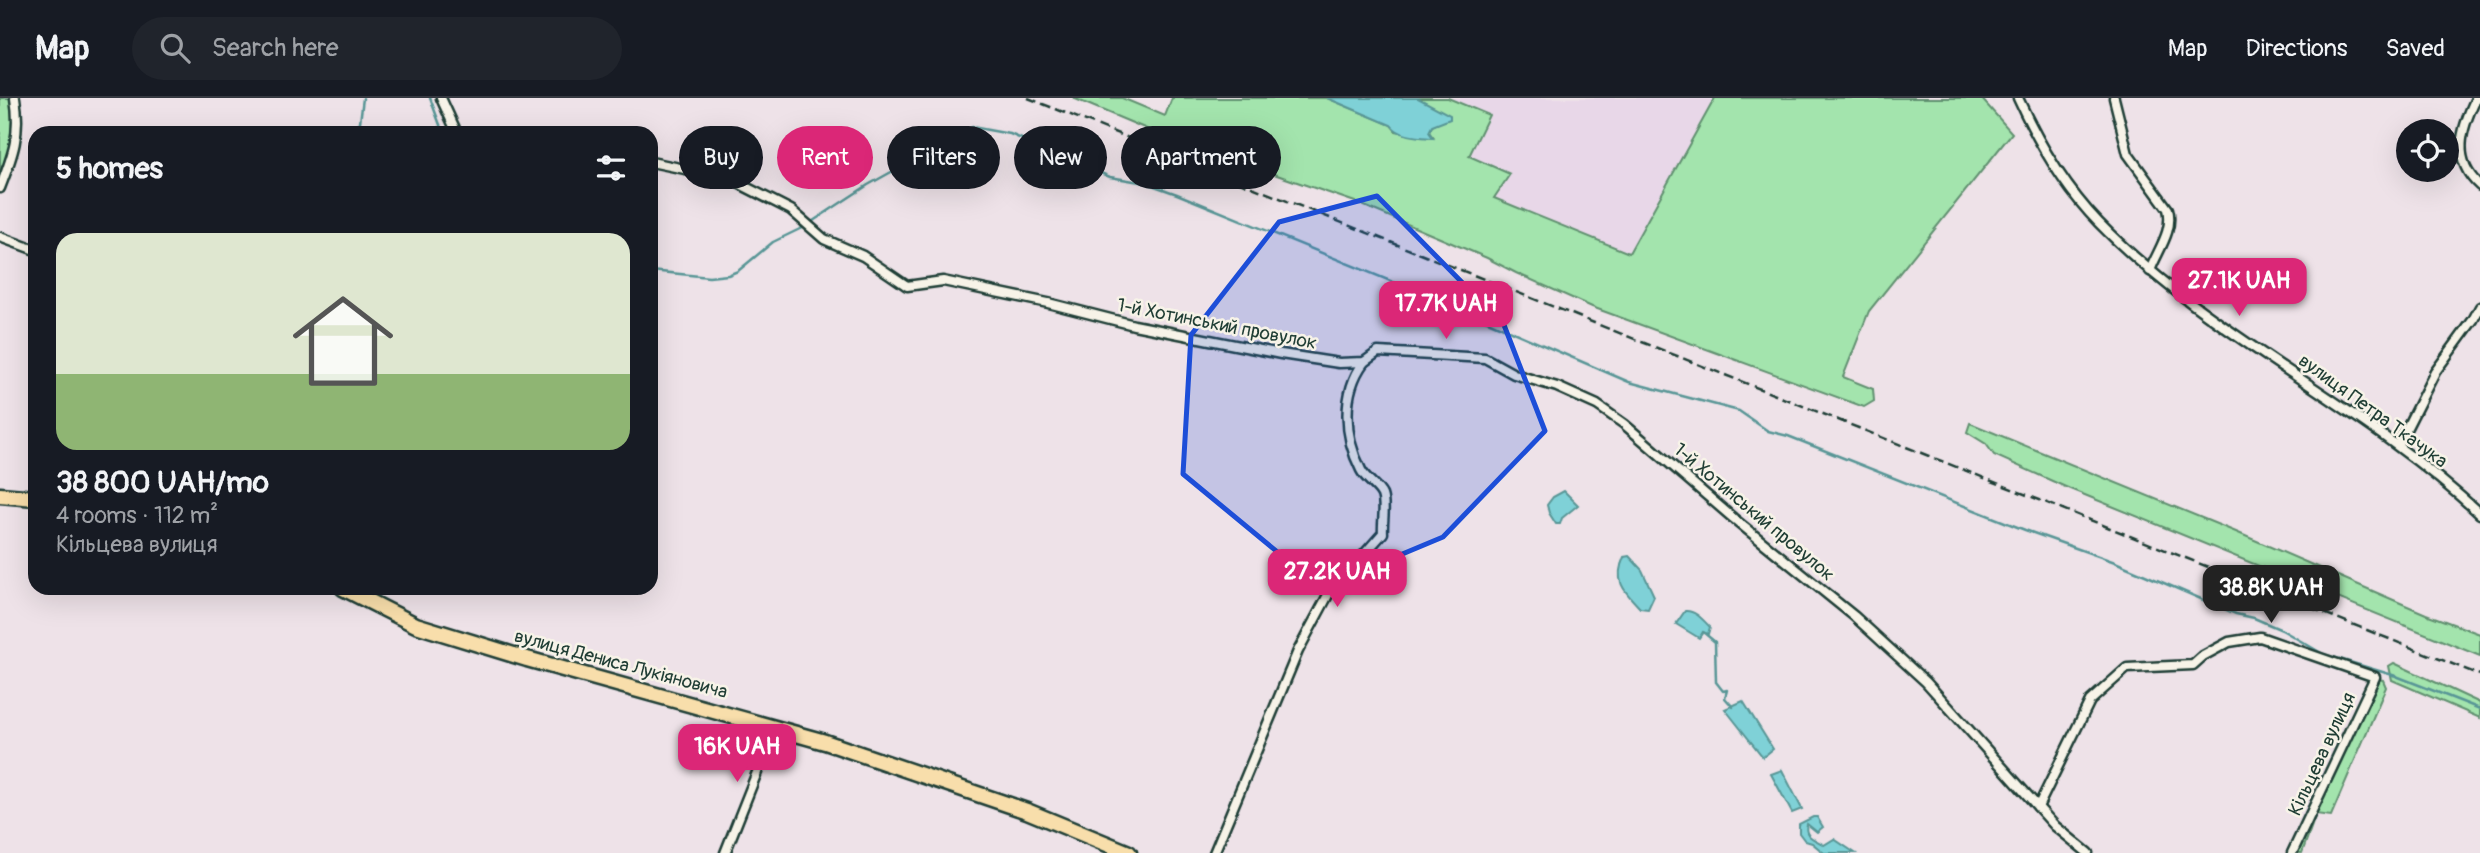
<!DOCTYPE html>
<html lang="en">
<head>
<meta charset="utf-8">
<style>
	body { margin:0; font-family:Pangolin,sans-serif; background:#20242c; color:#f1f3f6; height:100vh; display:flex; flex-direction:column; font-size:26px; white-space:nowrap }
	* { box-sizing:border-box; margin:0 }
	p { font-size:23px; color:#9ea1a6 }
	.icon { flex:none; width:38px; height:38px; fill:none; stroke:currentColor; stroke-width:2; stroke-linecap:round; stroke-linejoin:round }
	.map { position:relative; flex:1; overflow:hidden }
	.drawer { position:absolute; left:28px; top:28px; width:630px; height:469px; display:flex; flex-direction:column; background:#171b24; border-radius:21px; box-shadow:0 7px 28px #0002 }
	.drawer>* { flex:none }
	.guide { position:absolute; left:679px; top:28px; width:665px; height:63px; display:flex; gap:14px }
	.buttons { position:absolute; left:2396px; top:21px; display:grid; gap:14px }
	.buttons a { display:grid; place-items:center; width:63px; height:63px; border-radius:50%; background:#171b24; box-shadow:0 7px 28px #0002; font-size:35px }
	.price { position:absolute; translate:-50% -60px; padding:0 16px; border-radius:14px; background:#db2777; color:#fff; font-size:23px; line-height:46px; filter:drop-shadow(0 2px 4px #0008) }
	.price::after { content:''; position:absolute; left:50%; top:42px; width:21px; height:16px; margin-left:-10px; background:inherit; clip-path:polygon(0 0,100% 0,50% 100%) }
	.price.on { background:#222; color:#fff }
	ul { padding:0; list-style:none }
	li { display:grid; align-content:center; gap:14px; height:371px; padding:0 28px }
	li+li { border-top:2px solid #363941 }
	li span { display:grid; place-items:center; height:217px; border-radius:21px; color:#555 }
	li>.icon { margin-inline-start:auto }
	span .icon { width:126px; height:126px; fill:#fffc; stroke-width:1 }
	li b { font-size:30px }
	h2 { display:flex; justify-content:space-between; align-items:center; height:84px; padding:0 28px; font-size:30px }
	.tag { padding:0 24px; border-radius:32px; background:#171b24; box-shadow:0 7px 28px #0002; font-size:24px; line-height:63px }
	.tag.on { background:#db2777; color:#fff }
	header { display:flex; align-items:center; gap:42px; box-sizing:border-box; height:98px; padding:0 35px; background:#171b24; border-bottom:2px solid #363941 }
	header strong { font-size:33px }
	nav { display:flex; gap:38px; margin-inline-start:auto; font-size:24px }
	.search { width:490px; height:63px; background:#20242c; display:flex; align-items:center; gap:18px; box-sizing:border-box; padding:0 24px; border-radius:38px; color:#9ea1a6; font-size:26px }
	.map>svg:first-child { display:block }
	.built { fill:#e8d7e8 }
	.green { fill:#a3e4ad; stroke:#619070; stroke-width:2 }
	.water { fill:#7fd1d7; stroke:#599696; stroke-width:2 }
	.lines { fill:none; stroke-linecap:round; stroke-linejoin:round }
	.stream { stroke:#599696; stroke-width:2.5 }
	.street-casing { stroke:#1f3d34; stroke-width:13 }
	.highway-casing { stroke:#1f3d34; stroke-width:19 }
	.street { stroke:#f7f3e8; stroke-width:8 }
	.highway { stroke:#f8deab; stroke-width:14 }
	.rail { stroke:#1f3d34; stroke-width:2.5; stroke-dasharray:10 5; stroke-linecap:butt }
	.marked { fill:#1d4ed8; fill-opacity:0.2; stroke:#1d4ed8; stroke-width:5; stroke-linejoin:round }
	.labels { text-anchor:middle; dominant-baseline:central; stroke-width:5; stroke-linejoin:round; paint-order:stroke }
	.street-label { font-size:19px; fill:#1f3d34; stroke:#f7f3e8 }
</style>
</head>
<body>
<header>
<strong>Map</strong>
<div class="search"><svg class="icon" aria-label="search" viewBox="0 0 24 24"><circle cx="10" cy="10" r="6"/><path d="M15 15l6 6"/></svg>Search here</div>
<nav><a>Map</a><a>Directions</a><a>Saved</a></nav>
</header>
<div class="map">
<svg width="2480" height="755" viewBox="0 0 2480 755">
	<rect width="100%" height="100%" fill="#eee2e8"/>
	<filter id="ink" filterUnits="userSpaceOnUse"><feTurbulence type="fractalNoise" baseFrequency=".0143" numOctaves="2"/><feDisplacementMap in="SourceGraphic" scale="14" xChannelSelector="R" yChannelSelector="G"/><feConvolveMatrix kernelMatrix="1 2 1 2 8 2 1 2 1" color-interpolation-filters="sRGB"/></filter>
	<g filter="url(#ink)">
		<path class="built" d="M1448 0H1715L1629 155 1493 100 1469 58 1489 17Z"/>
		<g class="green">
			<path d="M0 0H11C16 29 12 54 0 81Z"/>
			<path d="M1073 0H1122L1165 18 1172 0H1327L1391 27 1396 33 1433 39 1429 34 1432 28 1442 23 1446 16 1418 0H1448L1489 17 1469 58 1510 76 1494 100 1629 155 1715 0H1981L2012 35 1869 213 1843 279 1873 291 1874 303 1864 309 1592 209 1516 175 1487 160 1355 104 1161 37Z"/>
			<path d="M1970 325 2236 434 2426 516 2480 536V558L2070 391 1994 357 1986 346 1967 334Z"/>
			<path d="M2394 565 2480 605V620L2392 582 2389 568Z"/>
			<path d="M2378 581 2383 582 2386 589 2331 718 2316 716 2302 755H2293Z"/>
		</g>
		<g class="water">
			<path d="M1327 0H1418L1450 17V21L1432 28 1429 34 1433 40C1419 39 1400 39 1391 27Z"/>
			<path d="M1564 393 1578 407 1562 420 1560 426H1556L1549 415 1547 407 1553 399Z"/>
			<path d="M1629 458 1642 472 1654 498 1648 511 1640 510C1624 493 1613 483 1624 459Z"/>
			<path d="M1685 513C1695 512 1703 522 1710 529L1708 536 1703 534 1699 540 1676 526Z"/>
			<path d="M1743 603 1773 651 1763 659 1725 611Z"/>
			<path d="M1782 672 1802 711 1792 715 1771 676Z"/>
			<path d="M1813 719H1817L1823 729 1817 734 1807 726C1803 739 1815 741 1824 747L1834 741 1855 755H1824L1812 745 1805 743 1799 735V726Z"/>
		</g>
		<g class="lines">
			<g class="stream">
				<path d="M430 0 443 35"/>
				<path d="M353 35 360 24 363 0"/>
				<path d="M810 125 868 87 972 29 1010 36 1110 79 1146 85 1177 96 1469 215 1629 284 1739 313 1768 333 1788 338 2025 432 2115 464 2236 516 2254 520 2282 532 2323 556 2396 578 2480 611"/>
				<path d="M651 173 709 179 728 177 738 173 773 144 806 128"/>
				<path d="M1703 534 1715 544 1716 584 1723 593 1727 592 1725 600 1733 609"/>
			</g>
			<defs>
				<g id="street">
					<path d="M441 0 457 35"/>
					<path d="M2018 0C2038 44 2065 90 2099 125 2211 240 2363 306 2480 416"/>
					<path d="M2114 0 2128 56 2168 111C2174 133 2157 153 2150 173"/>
					<path d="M2476 0C2461 31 2451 62 2480 88"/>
					<path d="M651 64 728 80 791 112 824 141 863 158 907 188 943 183 1048 205 1134 227 1281 256 1339 265 1364 264 1378 254 1485 260 1514 276 1557 289 1597 307 1624 326 1733 420 1854 518 1926 584 2055 728 2088 755"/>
					<path d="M0 90C13 57 21 35 15 0"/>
					<path d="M0 139 35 152"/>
					<path d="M2398 347 2435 274 2473 222 2480 209"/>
					<path d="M2038 709 2090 603 2127 570 2193 567 2203 558 2229 544 2260 539 2375 579 2292 755"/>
					<path d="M725 755 775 629"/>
					<path d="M1214 755 1298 553 1328 497 1383 435C1382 424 1386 408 1382 397 1378 388 1366 382 1361 372 1344 339 1341 295 1364 264"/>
				</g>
				<g id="highway">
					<path d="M0 397 35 400"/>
					<path d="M343 490 416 527 527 561 825 644 1027 713 1129 755"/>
				</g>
			</defs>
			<use href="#street" class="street-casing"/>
			<use href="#highway" class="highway-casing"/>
			<use href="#street" class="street"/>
			<use href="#highway" class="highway"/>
			<path class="rail" d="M1028 0 2480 577"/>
		</g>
	</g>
	<path class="marked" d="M1377 98 1504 227 1545 333 1443 439 1321 490 1183 376 1191 237 1279 124Z"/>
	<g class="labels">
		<g class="street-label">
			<text transform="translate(1217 226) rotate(11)">1-й Хотинський провулок</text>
			<text transform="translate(2373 313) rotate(36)">вулиця Петра Ткачука</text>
			<text transform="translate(1754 414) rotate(40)">1-й Хотинський провулок</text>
			<text transform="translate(621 566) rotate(15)">вулиця Дениса Лукіяновича</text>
			<text transform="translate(2322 656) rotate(-65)">Кільцева вулиця</text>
		</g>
	</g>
</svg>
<div class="buttons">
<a><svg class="icon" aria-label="locate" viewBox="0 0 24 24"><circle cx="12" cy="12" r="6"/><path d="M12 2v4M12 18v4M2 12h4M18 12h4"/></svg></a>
</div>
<b class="price" style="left:2239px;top:220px">27.1K UAH</b>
<b class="price" style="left:1446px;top:243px">17.7K UAH</b>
<b class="price" style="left:1337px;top:511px">27.2K UAH</b>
<b class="price on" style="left:2271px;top:527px">38.8K UAH</b>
<b class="price" style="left:737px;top:686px">16K UAH</b>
<div class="guide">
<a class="tag">Buy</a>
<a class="tag on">Rent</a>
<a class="tag">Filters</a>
<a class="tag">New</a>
<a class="tag">Apartment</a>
</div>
<section class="drawer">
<h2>5 homes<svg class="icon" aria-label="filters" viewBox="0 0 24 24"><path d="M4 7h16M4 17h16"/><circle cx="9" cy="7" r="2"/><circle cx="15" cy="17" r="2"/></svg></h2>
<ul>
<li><span style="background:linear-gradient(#dfe7d0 65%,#8fb573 0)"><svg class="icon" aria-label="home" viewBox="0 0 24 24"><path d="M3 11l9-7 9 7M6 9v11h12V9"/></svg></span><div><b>38 800 UAH/mo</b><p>4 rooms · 112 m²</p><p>Кільцева вулиця</p></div></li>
</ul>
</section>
</div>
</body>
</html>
